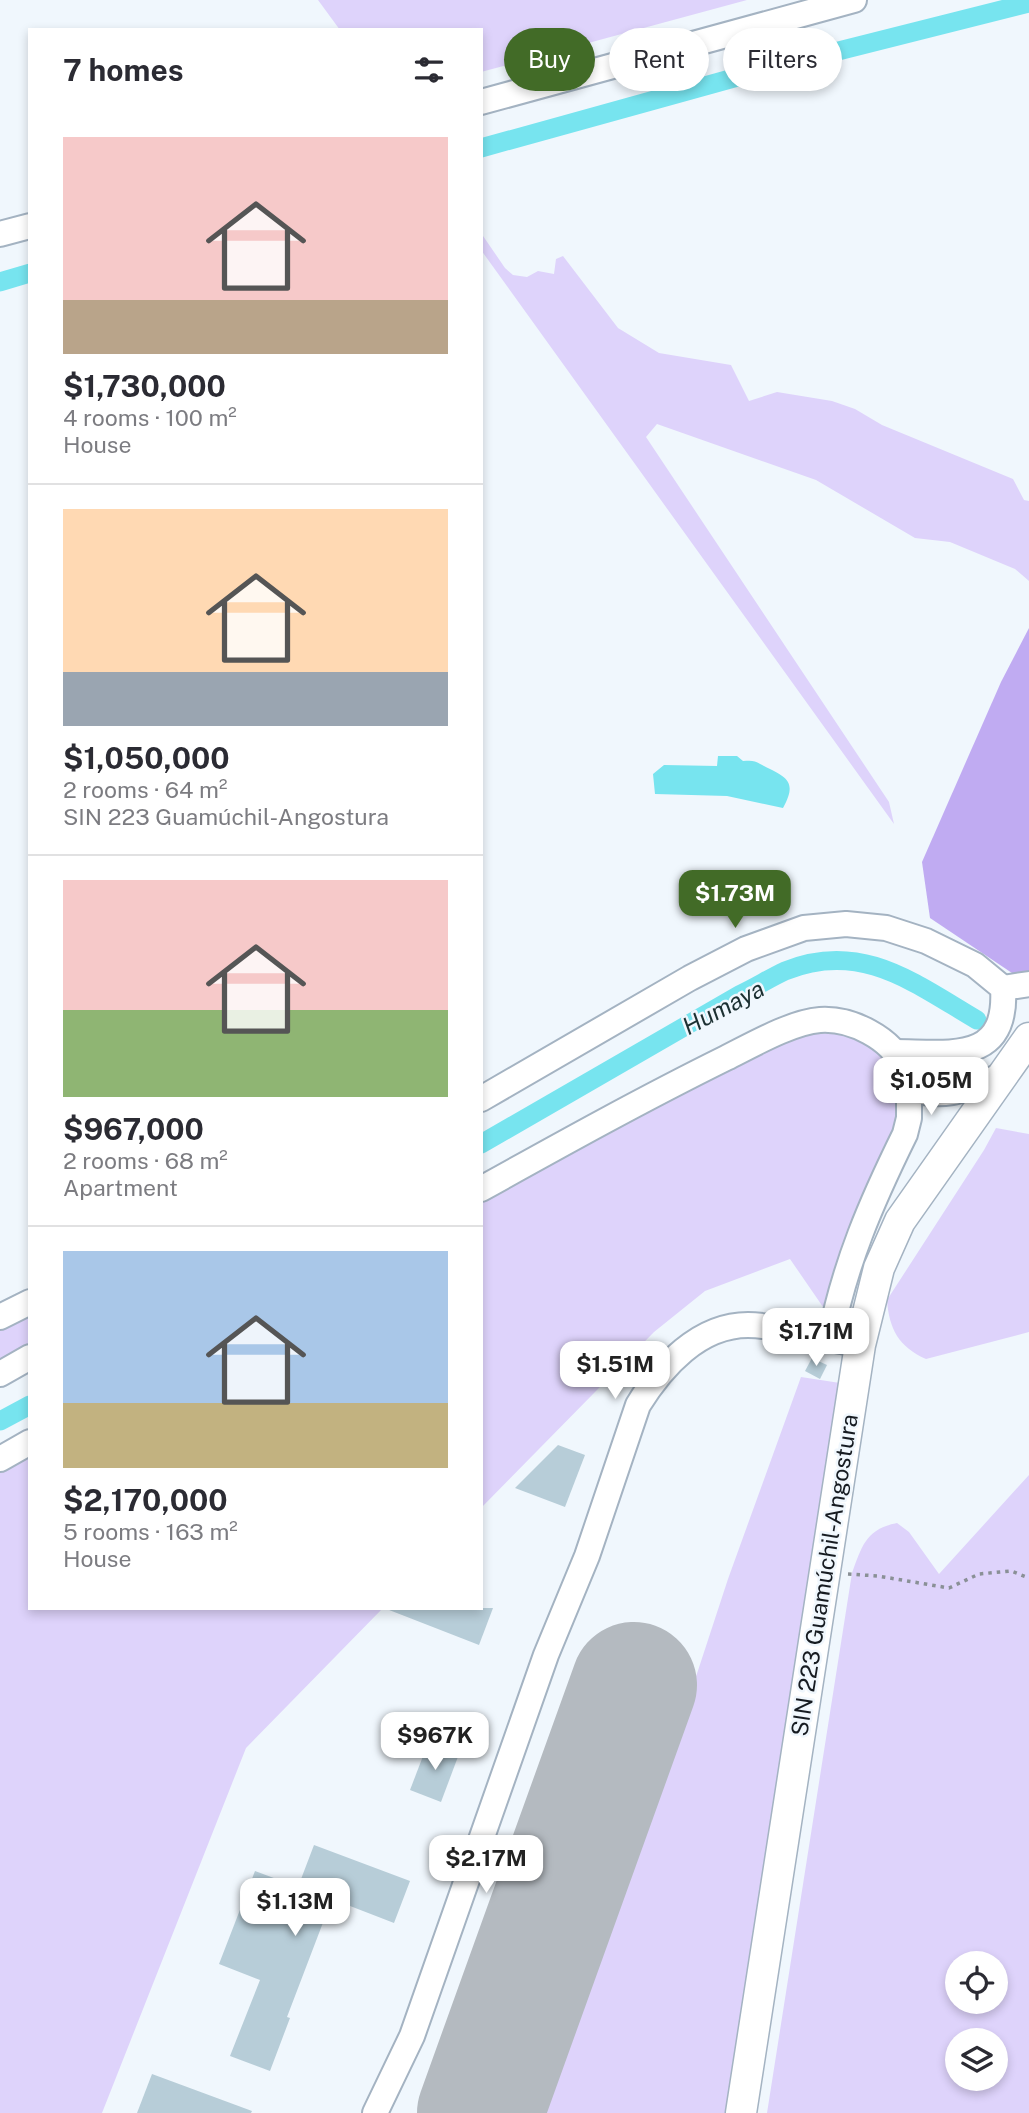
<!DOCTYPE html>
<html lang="en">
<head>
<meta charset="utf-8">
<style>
	body { margin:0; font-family:"Public Sans",sans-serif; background:#f2f2f3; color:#2b2b33; height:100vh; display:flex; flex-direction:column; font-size:26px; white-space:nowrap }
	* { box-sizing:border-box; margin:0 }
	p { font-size:23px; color:#7c7c81 }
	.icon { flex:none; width:38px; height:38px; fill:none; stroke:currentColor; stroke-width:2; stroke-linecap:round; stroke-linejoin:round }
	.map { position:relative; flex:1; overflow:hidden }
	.details { position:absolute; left:28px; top:28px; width:455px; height:1582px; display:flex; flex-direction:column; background:#fff; border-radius:0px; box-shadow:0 4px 10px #0003 }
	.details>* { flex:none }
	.top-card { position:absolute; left:504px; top:28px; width:420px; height:63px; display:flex; gap:14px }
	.buttons { position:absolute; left:945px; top:1951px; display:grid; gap:14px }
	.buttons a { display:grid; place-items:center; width:63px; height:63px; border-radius:50%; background:#fff; box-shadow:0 4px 10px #0003; font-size:35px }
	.price { position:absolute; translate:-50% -60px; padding:0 16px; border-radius:14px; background:#fff; color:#222; font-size:23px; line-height:46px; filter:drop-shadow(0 2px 4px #0008) }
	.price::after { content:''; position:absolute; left:50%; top:42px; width:21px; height:16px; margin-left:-10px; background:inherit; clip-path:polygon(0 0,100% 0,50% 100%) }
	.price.active { background:#426b27; color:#fff }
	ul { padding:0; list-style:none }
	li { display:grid; align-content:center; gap:14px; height:371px; padding:0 35px }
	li+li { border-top:2px solid #e1e1e2 }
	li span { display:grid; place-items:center; height:217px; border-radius:0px; color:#555 }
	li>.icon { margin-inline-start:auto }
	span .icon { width:126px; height:126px; fill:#fffc; stroke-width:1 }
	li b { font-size:30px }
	h2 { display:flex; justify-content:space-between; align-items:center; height:84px; padding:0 35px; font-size:30px }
	.pill { padding:0 24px; border-radius:32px; background:#fff; box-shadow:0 4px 10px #0003; font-size:24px; line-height:63px }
	.pill.active { background:#426b27; color:#fff }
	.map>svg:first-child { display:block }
	.green { fill:#ded3fb; fill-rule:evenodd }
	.forest { fill:#c0abf2 }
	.water { fill:#77e4ef }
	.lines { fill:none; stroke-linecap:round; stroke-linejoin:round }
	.canal { stroke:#77e4ef; stroke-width:19 }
	.runway { stroke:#b4bac0; stroke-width:126 }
	.building { fill:#b7cdd8 }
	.minor-casing { stroke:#a4b3c2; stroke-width:28 }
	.major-casing { stroke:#a4b3c2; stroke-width:33 }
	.path { stroke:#8a9096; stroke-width:3.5; stroke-dasharray:3.5 5; stroke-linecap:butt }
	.minor { stroke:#fff; stroke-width:24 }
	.major { stroke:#fff; stroke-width:30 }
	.labels { text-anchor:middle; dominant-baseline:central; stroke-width:5; stroke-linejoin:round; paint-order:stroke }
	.street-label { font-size:23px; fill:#161b21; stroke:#f0f7fd }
	.water-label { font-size:24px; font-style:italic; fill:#1b2f31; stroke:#f0f7fd }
</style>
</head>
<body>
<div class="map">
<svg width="1029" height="2113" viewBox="0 0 1029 2113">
	<rect width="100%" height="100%" fill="#f0f7fd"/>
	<g class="green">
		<path d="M318 0H747L481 72V30H340Z"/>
		<path d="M481 233 505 268 513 275 527 277 538 271 554 274 556 259 563 256 618 328 659 353 731 365 749 401 777 392 832 401 855 409 882 425 1013 479 1024 500 1029 501V581L1015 569 950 542 915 538 816 480 657 424 646 437 889 802 894 824 481 250Z"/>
		<path d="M816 1017 900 1049 914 1115 832 1320 790 1259 705 1291 654 1332 481 1508V1189Z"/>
		<path d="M996 1128 1029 1134V1332L926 1359C899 1347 889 1329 887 1300L984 1150Z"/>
		<path d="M30 1295V1343L0 1360V1308Z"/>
		<path d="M801 1377 840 1383 725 2113H504L654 1692 688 1701 728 1579Z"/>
		<path d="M30 1444V1608H383L246 1748 102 2113H0V1462Z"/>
		<path d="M1029 1475V2113H767L852 1573C862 1546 866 1529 897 1523L909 1532 939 1574ZM957 1964H996V2002H957ZM957 2040H996V2079H957Z"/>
	</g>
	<path class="forest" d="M1029 628V973H1012L930 918 922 862 1001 682Z"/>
	<path class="water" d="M718 756H737L743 761C754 760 755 761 764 766 786 777 798 781 783 808L727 796 655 794 653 774 664 765 717 766Z"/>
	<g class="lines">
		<g class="canal">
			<path d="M481 148 759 71 1029 3"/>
			<path d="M0 282 30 273"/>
			<path d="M481 1144 741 994C756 987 770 978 785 971 861 940 914 983 977 1020"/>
			<path d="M0 1421 30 1405"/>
		</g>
		<path class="runway" d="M480 2113 634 1685"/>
	</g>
	<g class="building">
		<path d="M812 1358 827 1365 820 1379 805 1371Z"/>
		<path d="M558 1445 585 1455 565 1507 515 1488Z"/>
		<path d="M384 1608H493L479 1645Z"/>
		<path d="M428 1743 459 1754 441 1802 410 1790Z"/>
		<path d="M314 1845 410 1881 394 1923 332 1899 287 2017 290 2018 270 2071 230 2056 260 1980 219 1964 255 1871 298 1887Z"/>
		<path d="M152 2074 252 2111 251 2113H137Z"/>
	</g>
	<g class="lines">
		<defs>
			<g id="minor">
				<path d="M481 102 854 0"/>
				<path d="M0 234 30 226"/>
				<path d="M1003 988 1029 984"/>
				<path d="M481 1099 690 978 746 949 804 928 846 924 886 928 926 941 975 965 1003 988C1008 1065 949 1052 894 1052"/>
				<path d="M481 1189C562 1144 643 1099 726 1058 752 1045 792 1022 820 1020 851 1018 892 1038 904 1068 906 1074 907 1082 909 1089 949 1100 968 1088 1006 1074"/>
				<path d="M0 1317 30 1302"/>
				<path d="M846 1342 830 1339C845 1263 871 1203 905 1134L909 1118V1089"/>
				<path d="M0 1374 30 1357"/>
				<path d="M0 1459 30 1442"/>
				<path d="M375 2113 412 2036 546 1655 587 1556 638 1405C662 1366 699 1325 748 1325 775 1325 803 1335 830 1339"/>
			</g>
			<path id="major" d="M741 2113 860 1345 879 1268 900 1221 1029 1038"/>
		</defs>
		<use href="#minor" class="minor-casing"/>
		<use href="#major" class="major-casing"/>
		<path class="path" d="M848 1574 878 1576 949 1588 979 1574 1011 1571 1029 1578"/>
		<use href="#minor" class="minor"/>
		<use href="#major" class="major"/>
	</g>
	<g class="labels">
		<g class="street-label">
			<text transform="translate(824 1575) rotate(-81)">SIN 223 Guamúchil-Angostura</text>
		</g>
		<g class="water-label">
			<text transform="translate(723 1007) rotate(-28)">Humaya</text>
		</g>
	</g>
</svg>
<div class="buttons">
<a><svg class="icon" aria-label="locate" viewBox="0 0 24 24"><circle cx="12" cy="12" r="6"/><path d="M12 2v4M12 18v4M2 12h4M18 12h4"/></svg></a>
<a><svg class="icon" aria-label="layers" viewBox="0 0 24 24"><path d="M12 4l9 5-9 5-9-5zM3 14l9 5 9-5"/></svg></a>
</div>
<b class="price active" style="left:735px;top:930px">$1.73M</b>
<b class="price" style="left:931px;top:1117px">$1.05M</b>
<b class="price" style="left:816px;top:1368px">$1.71M</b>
<b class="price" style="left:615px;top:1401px">$1.51M</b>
<b class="price" style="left:435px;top:1772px">$967K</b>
<b class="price" style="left:486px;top:1895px">$2.17M</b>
<b class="price" style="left:295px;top:1938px">$1.13M</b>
<div class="top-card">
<a class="pill active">Buy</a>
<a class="pill">Rent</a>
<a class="pill">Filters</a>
</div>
<section class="details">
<h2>7 homes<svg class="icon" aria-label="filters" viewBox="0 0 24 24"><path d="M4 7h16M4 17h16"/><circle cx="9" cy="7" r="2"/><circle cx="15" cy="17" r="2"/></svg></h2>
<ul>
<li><span style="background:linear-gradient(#f6c9c9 75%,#b9a48a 0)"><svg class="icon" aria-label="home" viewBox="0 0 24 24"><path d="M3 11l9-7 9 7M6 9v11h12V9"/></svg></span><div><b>$1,730,000</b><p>4 rooms · 100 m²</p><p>House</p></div></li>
<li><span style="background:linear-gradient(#ffd9b3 75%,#9aa5b1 0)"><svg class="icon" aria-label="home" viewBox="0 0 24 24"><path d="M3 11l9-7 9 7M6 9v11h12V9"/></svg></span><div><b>$1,050,000</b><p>2 rooms · 64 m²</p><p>SIN 223 Guamúchil-Angostura</p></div></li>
<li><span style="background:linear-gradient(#f6c9c9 60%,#8fb573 0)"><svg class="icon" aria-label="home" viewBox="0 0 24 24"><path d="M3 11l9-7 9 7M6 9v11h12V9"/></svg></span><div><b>$967,000</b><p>2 rooms · 68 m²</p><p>Apartment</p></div></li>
<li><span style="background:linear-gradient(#a9c7e8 70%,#c2b280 0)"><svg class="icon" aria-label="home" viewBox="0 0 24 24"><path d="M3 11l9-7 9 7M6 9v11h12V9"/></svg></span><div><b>$2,170,000</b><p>5 rooms · 163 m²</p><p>House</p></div></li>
</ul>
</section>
</div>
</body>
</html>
